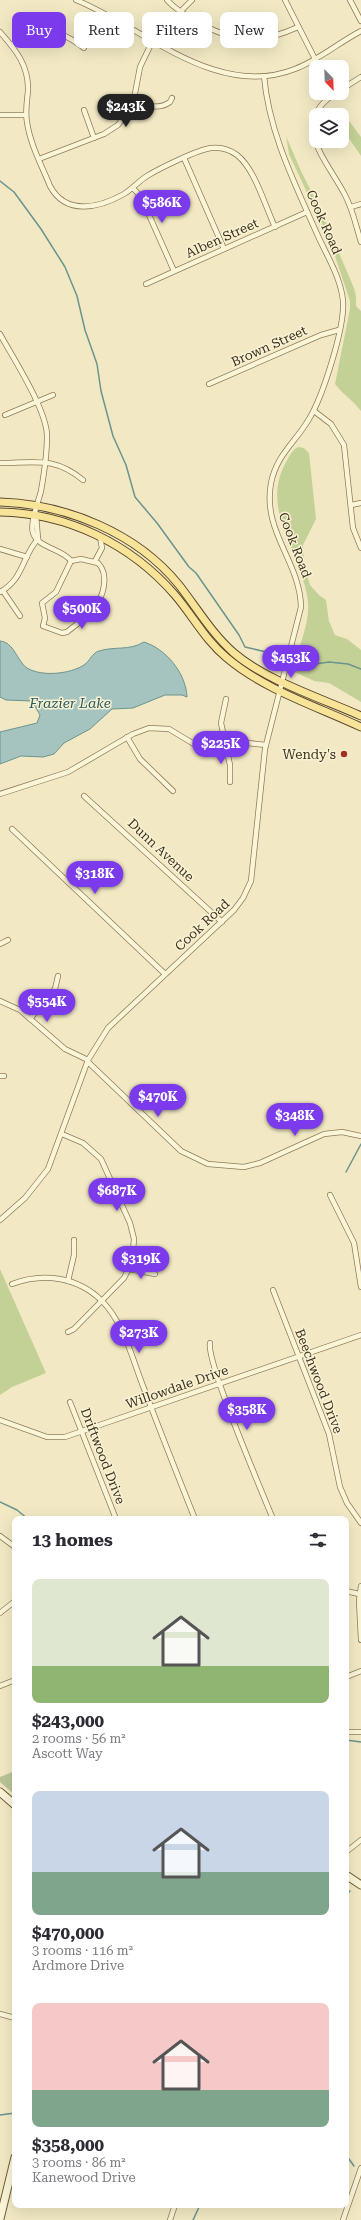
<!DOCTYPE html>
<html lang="en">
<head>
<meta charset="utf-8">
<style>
	body { margin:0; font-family:"Roboto Serif",serif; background:#f2f2f3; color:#2b2b33; height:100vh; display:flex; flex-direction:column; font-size:15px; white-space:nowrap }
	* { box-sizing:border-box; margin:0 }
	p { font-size:13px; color:#7c7c81 }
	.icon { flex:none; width:22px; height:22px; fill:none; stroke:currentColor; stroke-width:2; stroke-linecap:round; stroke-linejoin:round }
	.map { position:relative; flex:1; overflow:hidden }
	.drawer { position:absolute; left:12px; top:1516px; width:337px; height:692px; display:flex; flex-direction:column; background:#fff; border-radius:8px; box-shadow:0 4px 16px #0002 }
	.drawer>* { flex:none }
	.banner { position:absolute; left:12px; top:12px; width:337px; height:36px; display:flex; gap:8px }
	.needle { width:26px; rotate:157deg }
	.controls { position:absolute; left:309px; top:60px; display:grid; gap:8px }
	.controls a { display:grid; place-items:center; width:40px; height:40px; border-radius:8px; background:#fff; box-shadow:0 4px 16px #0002; font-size:20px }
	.price { position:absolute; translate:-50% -34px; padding:0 9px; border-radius:14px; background:#7c3aed; color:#fff; font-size:13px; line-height:26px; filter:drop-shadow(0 1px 2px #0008) }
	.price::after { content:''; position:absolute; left:50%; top:24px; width:12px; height:9px; margin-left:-6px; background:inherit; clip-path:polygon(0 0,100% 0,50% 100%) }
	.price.active { background:#222; color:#fff }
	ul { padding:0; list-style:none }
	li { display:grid; align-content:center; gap:8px; height:212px; padding:0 20px }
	li span { display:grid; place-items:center; height:124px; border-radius:8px; color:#555 }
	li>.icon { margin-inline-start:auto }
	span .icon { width:72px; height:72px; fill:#fffc; stroke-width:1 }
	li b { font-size:17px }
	h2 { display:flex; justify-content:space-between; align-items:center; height:48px; padding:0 20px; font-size:17px }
	.chip { padding:0 14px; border-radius:8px; background:#fff; box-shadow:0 4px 16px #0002; font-size:14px; line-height:36px }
	.chip.active { background:#7c3aed; color:#fff }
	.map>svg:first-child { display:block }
	.green { fill:#c4d196 }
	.cemetery { fill:#bac596 }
	.water { fill:#a6c4bf; stroke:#6b948e }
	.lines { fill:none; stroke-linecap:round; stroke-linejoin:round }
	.stream { stroke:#6b948e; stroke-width:1.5 }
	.street-casing { stroke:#8e7b58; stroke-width:6 }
	.secondary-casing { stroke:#705c3b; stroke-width:9 }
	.primary-casing { stroke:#5c482d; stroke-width:9 }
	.street { stroke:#fbf5d8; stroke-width:4.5 }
	.secondary { stroke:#fbf5d8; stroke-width:7 }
	.primary { stroke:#f8e499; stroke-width:7 }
	.poi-dot { fill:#a23023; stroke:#f8f2d4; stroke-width:1.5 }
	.labels { text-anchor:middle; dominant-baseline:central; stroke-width:3; stroke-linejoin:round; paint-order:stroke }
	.street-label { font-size:13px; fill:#3d301d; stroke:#f8f2d4 }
	.poi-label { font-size:13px; fill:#3d301d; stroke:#f8f2d4; text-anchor:end }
	.water-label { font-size:14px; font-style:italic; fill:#2c5b5e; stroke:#f8f2d4 }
</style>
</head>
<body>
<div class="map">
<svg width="361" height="2220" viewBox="0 0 361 2220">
	<rect width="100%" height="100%" fill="#f2e9c4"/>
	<g class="green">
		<path d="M349 114V121L361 137V156L346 134 344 123Z"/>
		<path d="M286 136 301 171 321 211 354 288 356 296V306L361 311V411C353 400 343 395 335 384L350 309V301L331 244 289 154Z"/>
		<path d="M298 447 304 448 309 453 316 519 303 545 304 565 310 585 319 595 326 600 329 621 335 635 347 639 361 650V702L329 683 314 681 295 672 294 664C300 644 312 617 307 595 299 552 261 509 285 464 289 457 291 451 298 447Z"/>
		<path d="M0 1269 46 1373 12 1387 0 1395Z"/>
	</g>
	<path class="cemetery" d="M15 1771V1795L0 1782V1777Z"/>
	<path class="water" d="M0 641C14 642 17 661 27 668 42 677 70 674 84 665 90 661 92 653 99 651 115 646 129 651 144 642 166 649 186 673 187 697L182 695H165L133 708 112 709 90 729 64 743 54 754 43 757 21 756 0 764V732L37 723 40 715 32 701 6 700 0 697Z"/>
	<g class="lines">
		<g class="stream">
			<path d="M0 181 14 192 41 229 65 267 77 296 85 330 97 364 101 391 113 436 126 465 135 497 157 523 189 567 196 573 239 635 245 647 279 655"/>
			<path d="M295 658 315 664 329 662 348 664 361 669"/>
			<path d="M346 1172 361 1144"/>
			<path d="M0 1502 17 1510 28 1519"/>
			<path d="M346 1740 361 1742"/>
			<path d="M346 1895 350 1891"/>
			<path d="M0 2115 15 2113"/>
			<path d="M346 2155 354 2166"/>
			<path d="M193 2220 200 2205"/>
		</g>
		<defs>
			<g id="street">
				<path d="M76 0C145 28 216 100 295 69 319 60 338 43 361 31"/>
				<path d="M167 0C176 10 188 17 199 23 236 43 261 44 298 27"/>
				<path d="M285 0 315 59"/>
				<path d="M350 0 361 21"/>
				<path d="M180 12 192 0"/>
				<path d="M0 32C16 50 29 66 28 91 27 101 25 112 27 122 30 144 42 166 50 186 66 216 99 208 124 194 132 189 139 181 147 176 160 168 197 150 211 148 220 147 229 149 237 155 255 169 265 206 275 227"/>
				<path d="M12 45C38 22 59 29 84 48"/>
				<path d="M342 89 361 77"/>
				<path d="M336 93C288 123 327 160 345 195 353 210 356 226 361 242"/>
				<path d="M134 102C145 106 159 110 170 102L172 98"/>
				<path d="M84 110 94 138"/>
				<path d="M0 115H26"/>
				<path d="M184 158 224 249"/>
				<path d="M39 159 104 134 118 125 133 104 140 67 153 40"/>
				<path d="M133 188 141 197 174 271"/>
				<path d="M351 207 361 204"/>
				<path d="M146 284 307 212"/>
				<path d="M0 334C13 358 47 410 47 436 47 454 44 474 41 491 38 503 30 522 33 533 38 548 63 549 71 561"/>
				<path d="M209 384 321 335 339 330"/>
				<path d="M314 411 331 424 344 445 353 528 361 548"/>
				<path d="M5 415 53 395"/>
				<path d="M0 463C35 463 54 456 83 480"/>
				<path d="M351 505 361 503"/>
				<path d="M36 515 38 539"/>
				<path d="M0 549 27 557"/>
				<path d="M81 559 98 563C110 575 103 597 94 609 87 618 75 625 67 632L62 633 43 626 45 618 42 603 56 592 71 561Z"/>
				<path d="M95 561 102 548 100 537"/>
				<path d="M3 591 20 616"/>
				<path d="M0 592C24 579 22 556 38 539"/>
				<path d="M226 699 221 723 230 765V782"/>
				<path d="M127 737 140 759 173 791"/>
				<path d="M0 794 68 772 133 734 149 728 169 729 199 747 210 750 248 743 266 745"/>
				<path d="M84 796 222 922"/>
				<path d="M12 829 165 974"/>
				<path d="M0 944 8 940"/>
				<path d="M0 1001 20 1010 65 1049 88 1060"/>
				<path d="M30 1019 55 989 58 976"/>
				<path d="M88 1062 181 1151 208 1164 244 1167 260 1163 324 1134 342 1132 361 1136"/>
				<path d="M0 1076H4"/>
				<path d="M62 1134 83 1143 101 1159 130 1223 134 1239 132 1262 124 1278 74 1329 68 1332"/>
				<path d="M330 1195 354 1243 361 1287"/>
				<path d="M0 1220 25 1198 48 1169 88 1060 108 1028 234 910 243 898 251 881 265 749 301 607C300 561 262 532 271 483 277 454 295 443 309 419 323 396 345 327 343 301 341 278 327 256 318 236 295 184 269 133 264 76"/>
				<path d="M129 1269 155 1274"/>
				<path d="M68 1281 74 1255V1240"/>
				<path d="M12 1284C43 1272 78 1277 102 1301 125 1324 133 1362 145 1391 161 1434 178 1476 195 1519"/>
				<path d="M273 1290 329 1434 340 1487 347 1503 361 1523"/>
				<path d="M210 1343C206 1362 262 1492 273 1519"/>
				<path d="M70 1402 116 1519"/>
				<path d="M0 1420 47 1437H65L361 1335"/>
				<path d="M0 1536 15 1547"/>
				<path d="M361 1586 359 1601 361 1640"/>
				<path d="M346 1591 359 1594"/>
				<path d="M0 1613 15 1601"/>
				<path d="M346 1677 361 1671"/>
				<path d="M0 1686 15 1680"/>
				<path d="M346 1732H361"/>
				<path d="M346 1852 361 1840"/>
				<path d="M0 2014 15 2018"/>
				<path d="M170 2220 175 2205"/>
				<path d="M343 2220 361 2168"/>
			</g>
			<g id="secondary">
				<path d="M0 1792 15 1805"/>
				<path d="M346 1875 361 1885"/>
				<path d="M0 2219 15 2157"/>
			</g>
			<g id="primary">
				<path d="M0 502C66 504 137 533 179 585 197 608 212 634 234 653 265 680 323 699 361 716"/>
				<path d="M0 512C67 513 131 544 175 595 193 616 205 640 227 658 265 690 316 706 361 727"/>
			</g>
		</defs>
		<use href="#street" class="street-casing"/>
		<use href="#secondary" class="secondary-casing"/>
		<use href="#primary" class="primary-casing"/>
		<use href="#street" class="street"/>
		<use href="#secondary" class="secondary"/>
		<use href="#primary" class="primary"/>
	</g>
	<circle class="poi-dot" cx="344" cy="754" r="4"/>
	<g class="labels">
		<g class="street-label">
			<text transform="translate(324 222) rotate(66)">Cook Road</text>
			<text transform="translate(222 238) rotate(-24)">Alben Street</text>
			<text transform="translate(269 346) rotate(-24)">Brown Street</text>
			<text transform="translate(295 545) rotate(69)">Cook Road</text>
			<text transform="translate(161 850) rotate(43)">Dunn Avenue</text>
			<text transform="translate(202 925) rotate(-43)">Cook Road</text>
			<text transform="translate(319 1381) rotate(69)">Beechwood Drive</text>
			<text transform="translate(177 1387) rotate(-19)">Willowdale Drive</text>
			<text transform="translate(103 1456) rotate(69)">Driftwood Drive</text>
		</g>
		<g class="poi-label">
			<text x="336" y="754">Wendy's</text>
		</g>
		<g class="water-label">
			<text x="70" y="703">Frazier Lake</text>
		</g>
	</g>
</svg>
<div class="controls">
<a><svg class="needle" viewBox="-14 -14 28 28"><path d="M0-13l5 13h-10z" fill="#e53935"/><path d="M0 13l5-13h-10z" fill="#7c7c81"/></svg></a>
<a><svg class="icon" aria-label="layers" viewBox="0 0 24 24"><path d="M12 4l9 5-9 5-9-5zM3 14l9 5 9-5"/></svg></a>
</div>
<b class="price active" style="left:126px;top:128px">$243K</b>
<b class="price" style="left:162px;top:224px">$586K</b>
<b class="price" style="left:82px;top:630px">$500K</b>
<b class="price" style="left:291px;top:679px">$453K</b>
<b class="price" style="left:221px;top:765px">$225K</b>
<b class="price" style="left:95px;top:895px">$318K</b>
<b class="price" style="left:47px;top:1023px">$554K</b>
<b class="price" style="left:158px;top:1118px">$470K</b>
<b class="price" style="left:295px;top:1137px">$348K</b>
<b class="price" style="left:117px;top:1212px">$687K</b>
<b class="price" style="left:141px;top:1280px">$319K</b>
<b class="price" style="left:139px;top:1354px">$273K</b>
<b class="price" style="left:247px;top:1431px">$358K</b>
<div class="banner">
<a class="chip active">Buy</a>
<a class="chip">Rent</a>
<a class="chip">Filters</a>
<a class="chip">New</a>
</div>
<section class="drawer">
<h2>13 homes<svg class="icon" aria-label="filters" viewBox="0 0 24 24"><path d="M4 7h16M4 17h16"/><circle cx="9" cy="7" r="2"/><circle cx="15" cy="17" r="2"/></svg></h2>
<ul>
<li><span style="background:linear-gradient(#dfe7d0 70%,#8fb573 0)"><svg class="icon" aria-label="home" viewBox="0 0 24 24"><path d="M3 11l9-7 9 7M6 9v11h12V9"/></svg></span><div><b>$243,000</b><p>2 rooms · 56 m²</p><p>Ascott Way</p></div></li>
<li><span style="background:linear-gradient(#c9d6e8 65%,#7fa58c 0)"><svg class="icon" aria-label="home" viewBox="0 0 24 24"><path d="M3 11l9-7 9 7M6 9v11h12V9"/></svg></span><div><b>$470,000</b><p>3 rooms · 116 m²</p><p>Ardmore Drive</p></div></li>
<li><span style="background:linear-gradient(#f6c9c9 70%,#7fa58c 0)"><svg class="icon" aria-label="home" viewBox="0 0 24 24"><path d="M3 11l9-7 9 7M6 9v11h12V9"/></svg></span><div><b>$358,000</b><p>3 rooms · 86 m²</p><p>Kanewood Drive</p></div></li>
</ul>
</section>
</div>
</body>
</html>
